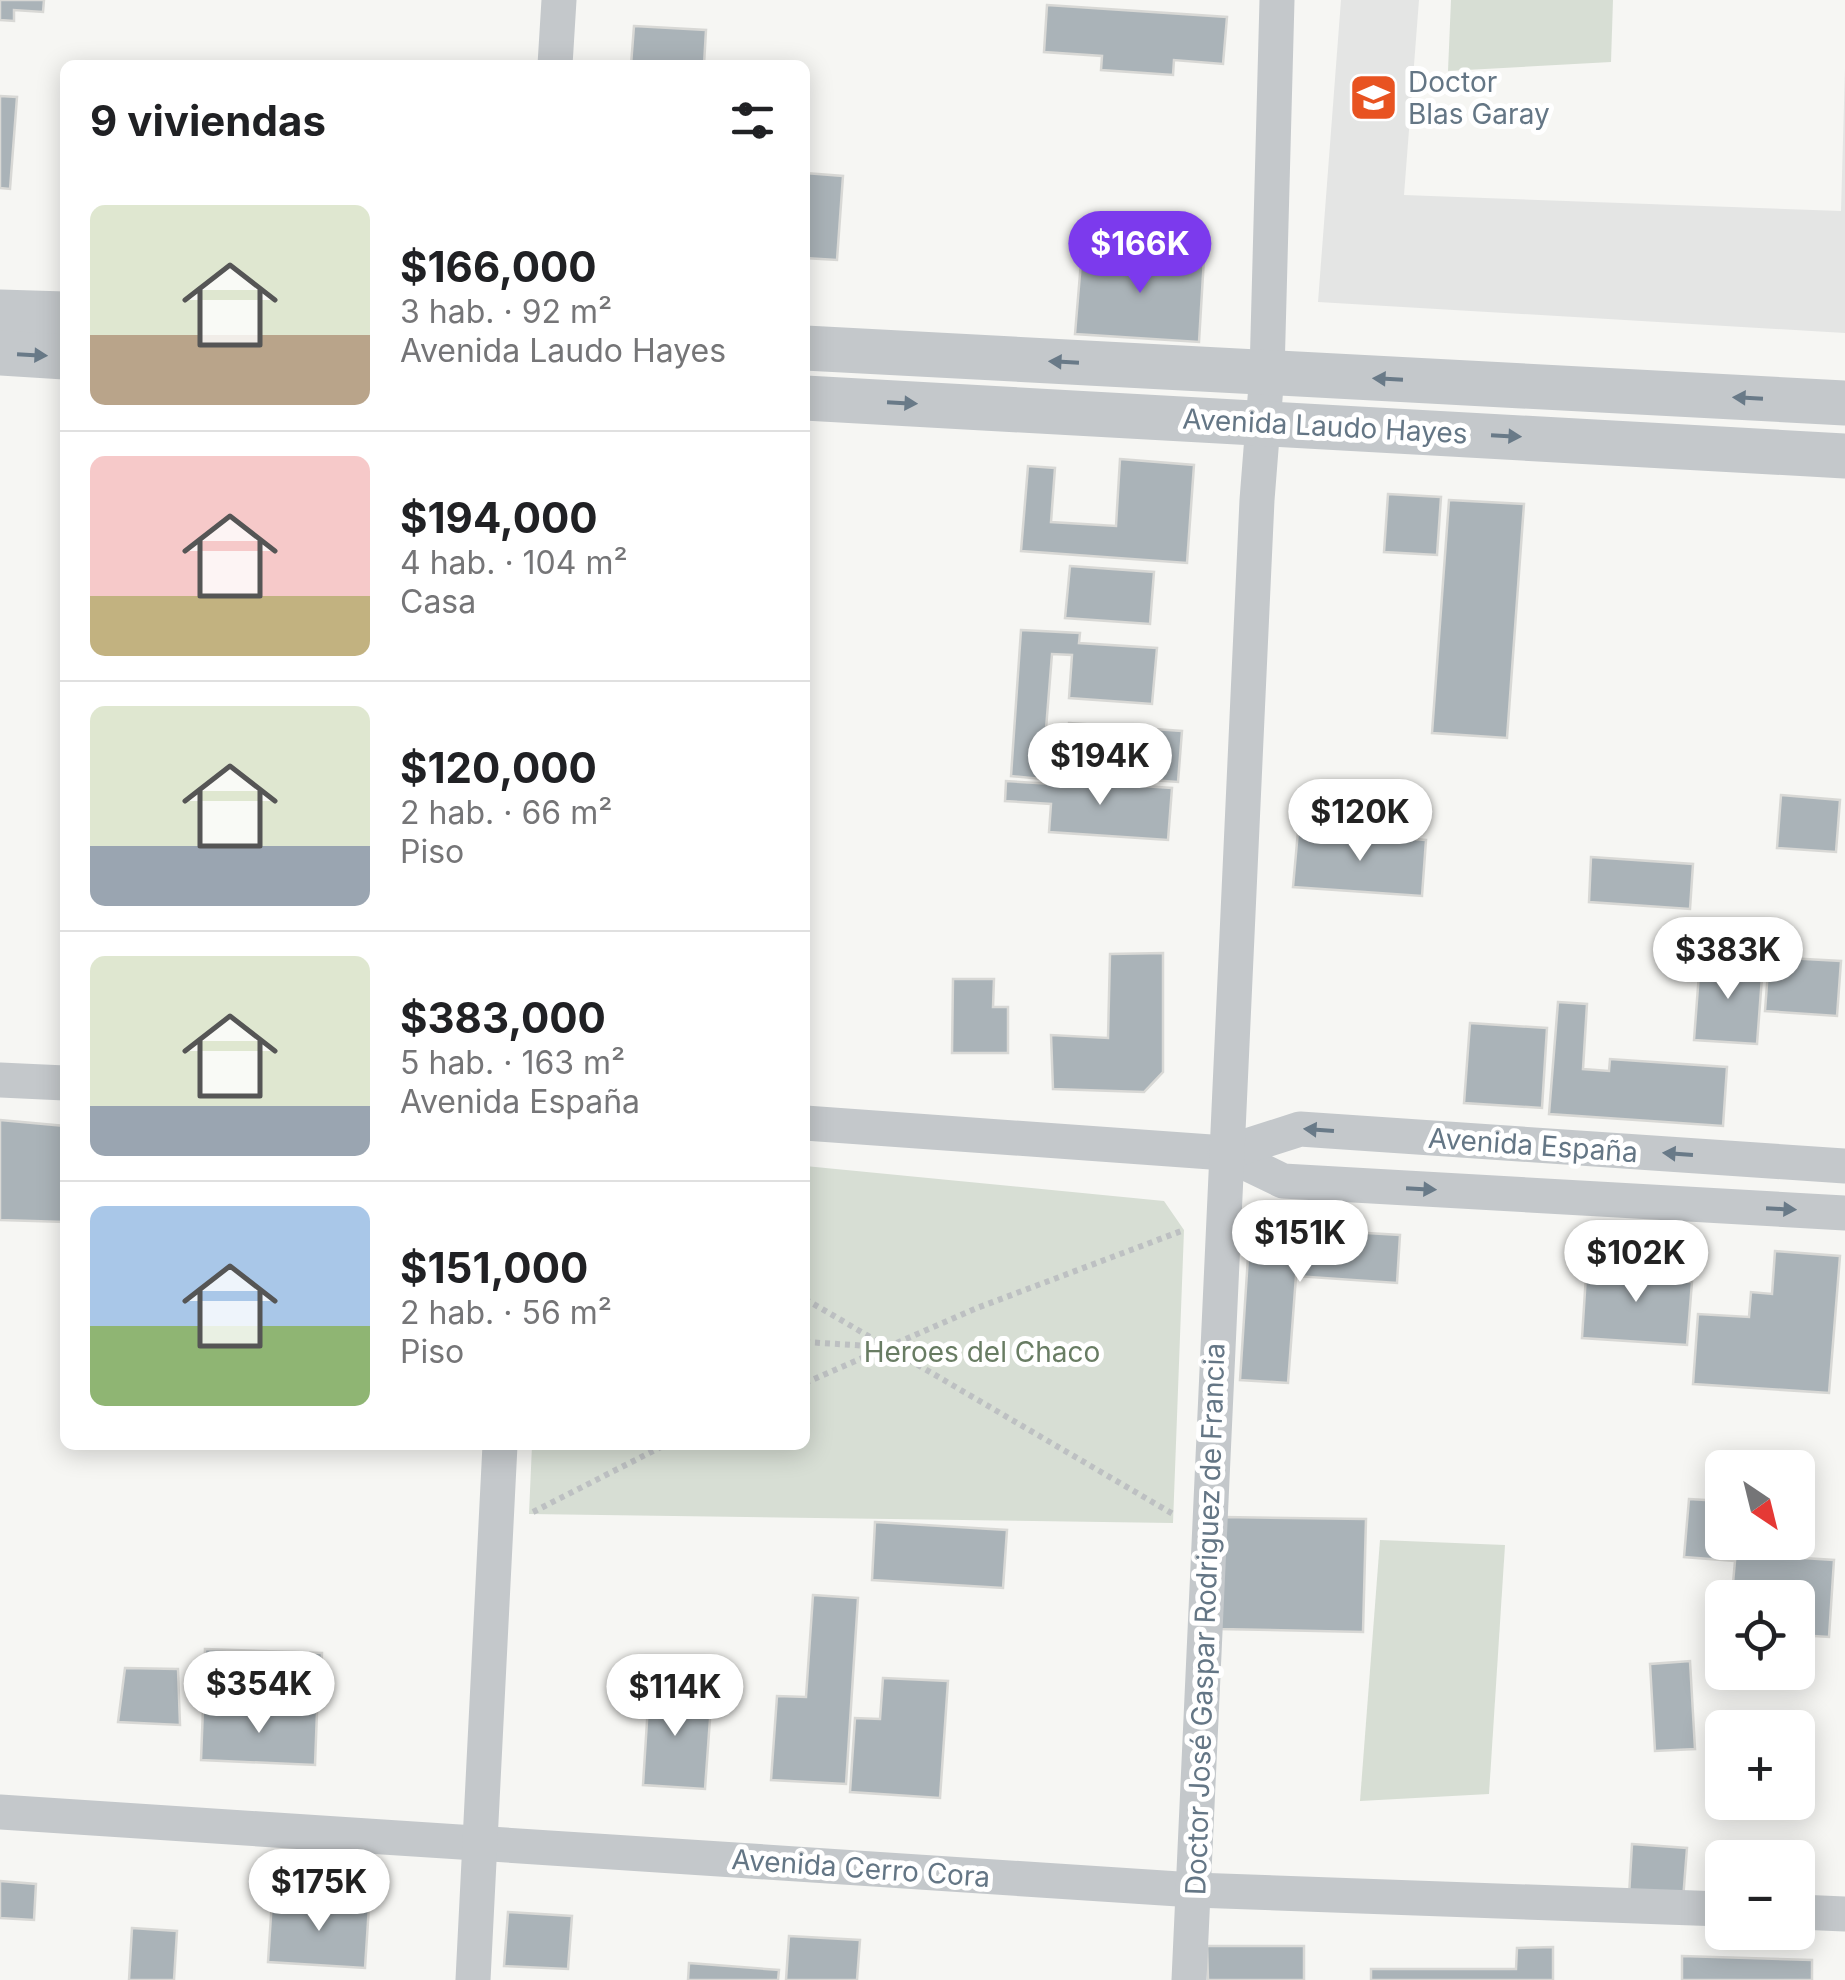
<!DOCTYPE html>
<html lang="es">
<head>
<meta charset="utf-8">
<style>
	body { margin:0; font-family:Inter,sans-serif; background:#f2f2f2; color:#202124; height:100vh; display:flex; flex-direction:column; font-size:38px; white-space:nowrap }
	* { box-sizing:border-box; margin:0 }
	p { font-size:32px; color:#757577 }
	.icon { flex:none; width:55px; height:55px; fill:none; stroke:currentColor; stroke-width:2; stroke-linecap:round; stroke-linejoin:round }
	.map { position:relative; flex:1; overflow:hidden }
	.sheet { position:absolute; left:60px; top:60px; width:750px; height:1390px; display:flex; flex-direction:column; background:#fff; border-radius:15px; box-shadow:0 5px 25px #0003 }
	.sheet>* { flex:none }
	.needle { width:65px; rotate:145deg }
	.controls { position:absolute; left:1705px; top:1450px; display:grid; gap:20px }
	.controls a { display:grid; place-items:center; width:110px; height:110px; border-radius:15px; background:#fff; box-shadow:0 5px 25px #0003; font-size:50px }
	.price { position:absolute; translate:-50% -85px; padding:0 22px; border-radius:35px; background:#fff; color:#222; font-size:32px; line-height:65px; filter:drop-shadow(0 2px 5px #0008) }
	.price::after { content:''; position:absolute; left:50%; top:60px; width:30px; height:22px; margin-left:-15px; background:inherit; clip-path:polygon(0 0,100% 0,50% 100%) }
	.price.on { background:#7c3aed; color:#fff }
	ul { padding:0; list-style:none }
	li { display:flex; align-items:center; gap:30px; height:250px; padding:0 30px }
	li+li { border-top:2px solid #e0e0e0 }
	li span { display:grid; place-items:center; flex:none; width:280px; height:200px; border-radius:15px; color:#555 }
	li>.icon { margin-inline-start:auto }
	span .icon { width:120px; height:120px; fill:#fffc; stroke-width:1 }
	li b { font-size:42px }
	h2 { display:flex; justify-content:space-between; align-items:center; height:120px; padding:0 30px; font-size:42px }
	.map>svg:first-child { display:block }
	.built { fill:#e4e5e4 }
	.green { fill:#d7ded4 }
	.building { fill:#aab3b8; stroke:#d8d8d5; stroke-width:2.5 }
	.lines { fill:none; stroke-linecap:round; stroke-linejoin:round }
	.path { stroke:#bdc0c2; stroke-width:6; stroke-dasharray:5 5; stroke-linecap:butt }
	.minor { stroke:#c4c8cb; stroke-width:35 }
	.tertiary { stroke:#c4c8cb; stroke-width:45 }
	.oneway { fill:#697a88 }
	.labels { text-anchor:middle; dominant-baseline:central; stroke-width:10; stroke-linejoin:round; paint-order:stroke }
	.poi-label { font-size:28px; fill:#647685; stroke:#fff; text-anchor:start }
	.street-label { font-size:28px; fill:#647685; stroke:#fff }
	.park-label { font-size:28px; fill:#687c63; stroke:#fff }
</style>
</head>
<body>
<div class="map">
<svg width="1845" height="1980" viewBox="0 0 1845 1980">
	<rect width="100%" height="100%" fill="#f6f6f3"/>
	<path class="built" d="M1341 0H1419L1404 195 1841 211 1845 68V333L1318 302Z"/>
	<g class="green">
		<path d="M1451 0H1613L1611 62 1448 71Z"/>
		<path d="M805 1166 1164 1201 1184 1230 1173 1523 529 1514 532 1445H805Z"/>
		<path d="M1380 1540 1505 1545 1489 1794 1360 1801Z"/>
	</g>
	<g class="building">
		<path d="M0 0H44L43 12 14 10V21L0 20Z"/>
		<path d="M1047 5 1227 17 1223 64 1174 60 1173 75 1101 70 1102 56 1044 52Z"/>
		<path d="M634 26 706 30 704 65H631Z"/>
		<path d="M0 96 17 97 10 189 0 188Z"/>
		<path d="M805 173 843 176 837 260 805 258Z"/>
		<path d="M1082 250 1204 258 1199 342 1075 334Z"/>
		<path d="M1120 459 1194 465 1187 563 1021 551 1028 466 1055 468 1051 522 1116 526Z"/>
		<path d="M1388 494 1441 497 1437 555 1384 552Z"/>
		<path d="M1449 500 1524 504 1507 738 1432 733Z"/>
		<path d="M1070 566 1154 572 1150 624 1065 618Z"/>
		<path d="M1021 630 1080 633 1079 643 1157 648 1152 704 1069 698 1072 655 1052 654 1042 779 1011 776Z"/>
		<path d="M1069 723 1182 731 1178 782 1065 774Z"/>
		<path d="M1053 780 1172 788 1168 840 1049 832 1051 804 1005 801 1006 781 1052 784Z"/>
		<path d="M1781 795 1840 800 1836 852 1777 848Z"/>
		<path d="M1298 831 1426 840 1422 896 1293 887Z"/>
		<path d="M1591 857 1693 864 1690 909 1589 902Z"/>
		<path d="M1163 953V1072L1144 1092 1053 1089 1051 1035 1108 1038 1110 954Z"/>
		<path d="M1769 957 1841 961 1837 1016 1765 1011Z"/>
		<path d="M1700 960 1763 964 1757 1044 1694 1040Z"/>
		<path d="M953 979H994L993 1007H1008V1053H952Z"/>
		<path d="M1558 1002 1587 1004 1583 1069 1609 1071 1610 1059 1727 1067 1723 1126 1549 1114Z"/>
		<path d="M1470 1023 1547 1028 1542 1108 1464 1103Z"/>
		<path d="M0 1120 65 1126V1222L0 1220Z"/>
		<path d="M1250 1226 1400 1235 1397 1283 1296 1276 1288 1383 1240 1380Z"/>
		<path d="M1775 1251 1840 1256 1829 1393 1693 1384 1698 1314 1749 1317 1751 1292 1772 1294Z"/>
		<path d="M1607 1256 1651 1259 1650 1279 1692 1282 1687 1345 1582 1338 1586 1275 1606 1277Z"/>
		<path d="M1689 1499 1722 1501V1542H1798V1506L1808 1507 1804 1558 1834 1560 1829 1637 1798 1635V1598H1725L1726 1583H1733L1735 1561 1684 1557Z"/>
		<path d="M1222 1517 1366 1519 1363 1632 1219 1629Z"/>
		<path d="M875 1522 1007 1530 1003 1588 872 1580Z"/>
		<path d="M813 1595 858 1598 846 1784 771 1780 777 1696 806 1697Z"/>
		<path d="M205 1649 322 1653 320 1705 203 1703Z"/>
		<path d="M651 1657 664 1658 661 1702 711 1705 705 1789 643 1785Z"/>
		<path d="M1690 1661 1695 1749 1655 1751 1650 1664Z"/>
		<path d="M125 1668 178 1669 180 1725 118 1722Z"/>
		<path d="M883 1678 948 1681 940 1798 850 1792 855 1718 880 1719Z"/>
		<path d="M203 1708 317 1712 315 1765 201 1760Z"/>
		<path d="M1632 1844 1687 1848 1683 1900 1629 1896Z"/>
		<path d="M0 1881 36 1884 34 1920 0 1918Z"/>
		<path d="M272 1900 369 1906 365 1968 268 1962Z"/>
		<path d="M508 1912 572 1916 568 1969 504 1966Z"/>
		<path d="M132 1928 177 1931 174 1980H129Z"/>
		<path d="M789 1936 860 1940 857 1980H786Z"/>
		<path d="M1207 1946H1304V1980H1208Z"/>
		<path d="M1553 1947V1980H1371V1969H1516L1517 1948Z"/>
		<path d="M1682 1956 1812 1960V1980H1682Z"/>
		<path d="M689 1963 779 1970 778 1980H688Z"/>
	</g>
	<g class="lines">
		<g class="path">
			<path d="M805 1299 1173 1514"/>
			<path d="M805 1342 886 1347"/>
			<path d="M805 1383 977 1308 1184 1230"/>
			<path d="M533 1512 665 1445"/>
		</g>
		<g class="minor">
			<path d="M555 65 559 0"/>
			<path d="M0 1080 65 1083"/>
			<path d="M805 1123 1225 1153 1283 1181 1845 1213"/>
			<path d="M1225 1153 1300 1129 1845 1166"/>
			<path d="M0 1812 1194 1890 1722 1909"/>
			<path d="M1798 1912 1845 1914"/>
			<path d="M473 1980 500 1445"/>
			<path d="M1189 1980 1257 500 1267 373 1277 0"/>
		</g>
		<g class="tertiary">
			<path d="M0 312 65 314"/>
			<path d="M805 348 1845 403"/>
			<path d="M0 353 65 357"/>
			<path d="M805 398 1845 456"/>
		</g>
	</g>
	<defs><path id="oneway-solid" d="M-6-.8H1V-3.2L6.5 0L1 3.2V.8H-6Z" transform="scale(2.5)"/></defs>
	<g class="oneway">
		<use href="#oneway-solid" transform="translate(32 355) rotate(3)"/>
		<use href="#oneway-solid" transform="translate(1064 362) rotate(-177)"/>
		<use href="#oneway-solid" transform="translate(1388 379) rotate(-177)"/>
		<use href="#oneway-solid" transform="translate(1748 398) rotate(-177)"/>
		<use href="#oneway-solid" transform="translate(902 403) rotate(3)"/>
		<use href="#oneway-solid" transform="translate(1506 436) rotate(3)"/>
		<use href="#oneway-solid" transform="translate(1319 1130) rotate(-176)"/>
		<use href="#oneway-solid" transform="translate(1678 1154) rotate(-176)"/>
		<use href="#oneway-solid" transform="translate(1421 1189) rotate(3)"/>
		<use href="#oneway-solid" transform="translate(1781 1209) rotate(3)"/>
	</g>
	<defs>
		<symbol id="school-square" viewBox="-11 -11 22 22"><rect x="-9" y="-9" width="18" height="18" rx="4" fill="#e85321" stroke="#fff"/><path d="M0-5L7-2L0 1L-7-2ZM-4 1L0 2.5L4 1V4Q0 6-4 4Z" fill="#fff"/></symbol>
	</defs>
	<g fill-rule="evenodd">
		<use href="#school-square" x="1346" y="70" width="55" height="55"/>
	</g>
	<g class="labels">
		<g class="poi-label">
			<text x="1408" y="82">Doctor<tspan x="1408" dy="32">Blas Garay</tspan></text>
		</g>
		<g class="street-label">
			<text transform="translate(1325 426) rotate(3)">Avenida Laudo Hayes</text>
			<text transform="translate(1533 1145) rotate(4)">Avenida España</text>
			<text transform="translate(1205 1619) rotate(-88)">Doctor José Gaspar Rodriguez de Francia</text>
			<text transform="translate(861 1868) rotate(4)">Avenida Cerro Cora</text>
		</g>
		<g class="park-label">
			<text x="982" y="1352">Heroes del Chaco</text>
		</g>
	</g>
</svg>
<div class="controls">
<a><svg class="needle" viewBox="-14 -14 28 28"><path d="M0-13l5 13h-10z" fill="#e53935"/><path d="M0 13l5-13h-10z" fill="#757577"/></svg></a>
<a><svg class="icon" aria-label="locate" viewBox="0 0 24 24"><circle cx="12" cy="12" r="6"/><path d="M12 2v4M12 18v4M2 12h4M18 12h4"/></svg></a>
<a>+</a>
<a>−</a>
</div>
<b class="price on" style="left:1140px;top:296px">$166K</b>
<b class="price" style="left:1100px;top:808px">$194K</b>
<b class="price" style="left:1360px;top:864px">$120K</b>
<b class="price" style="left:1728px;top:1002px">$383K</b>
<b class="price" style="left:1300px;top:1285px">$151K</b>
<b class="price" style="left:1636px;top:1305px">$102K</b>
<b class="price" style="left:259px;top:1736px">$354K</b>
<b class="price" style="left:675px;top:1739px">$114K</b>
<b class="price" style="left:319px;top:1934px">$175K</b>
<section class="sheet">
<h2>9 viviendas<svg class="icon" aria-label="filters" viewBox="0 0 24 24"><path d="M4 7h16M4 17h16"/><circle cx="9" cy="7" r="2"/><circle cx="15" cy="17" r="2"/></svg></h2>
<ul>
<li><span style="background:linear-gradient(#dfe7d0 65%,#b9a48a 0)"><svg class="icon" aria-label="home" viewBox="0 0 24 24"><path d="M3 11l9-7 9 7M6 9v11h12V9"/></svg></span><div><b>$166,000</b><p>3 hab. · 92 m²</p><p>Avenida Laudo Hayes</p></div></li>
<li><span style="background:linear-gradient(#f6c9c9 70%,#c2b280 0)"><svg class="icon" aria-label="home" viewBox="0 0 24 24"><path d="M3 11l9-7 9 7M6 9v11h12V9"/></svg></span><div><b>$194,000</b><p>4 hab. · 104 m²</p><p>Casa</p></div></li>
<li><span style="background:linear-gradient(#dfe7d0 70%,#9aa5b1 0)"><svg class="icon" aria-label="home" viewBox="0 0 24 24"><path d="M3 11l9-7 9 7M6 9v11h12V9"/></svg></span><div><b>$120,000</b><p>2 hab. · 66 m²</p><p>Piso</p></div></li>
<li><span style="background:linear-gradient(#dfe7d0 75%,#9aa5b1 0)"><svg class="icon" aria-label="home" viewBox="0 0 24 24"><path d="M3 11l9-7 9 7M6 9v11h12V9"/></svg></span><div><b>$383,000</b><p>5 hab. · 163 m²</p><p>Avenida España</p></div></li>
<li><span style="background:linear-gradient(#a9c7e8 60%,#8fb573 0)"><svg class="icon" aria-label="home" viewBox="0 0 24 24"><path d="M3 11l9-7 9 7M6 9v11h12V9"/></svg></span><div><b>$151,000</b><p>2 hab. · 56 m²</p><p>Piso</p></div></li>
</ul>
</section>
</div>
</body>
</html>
